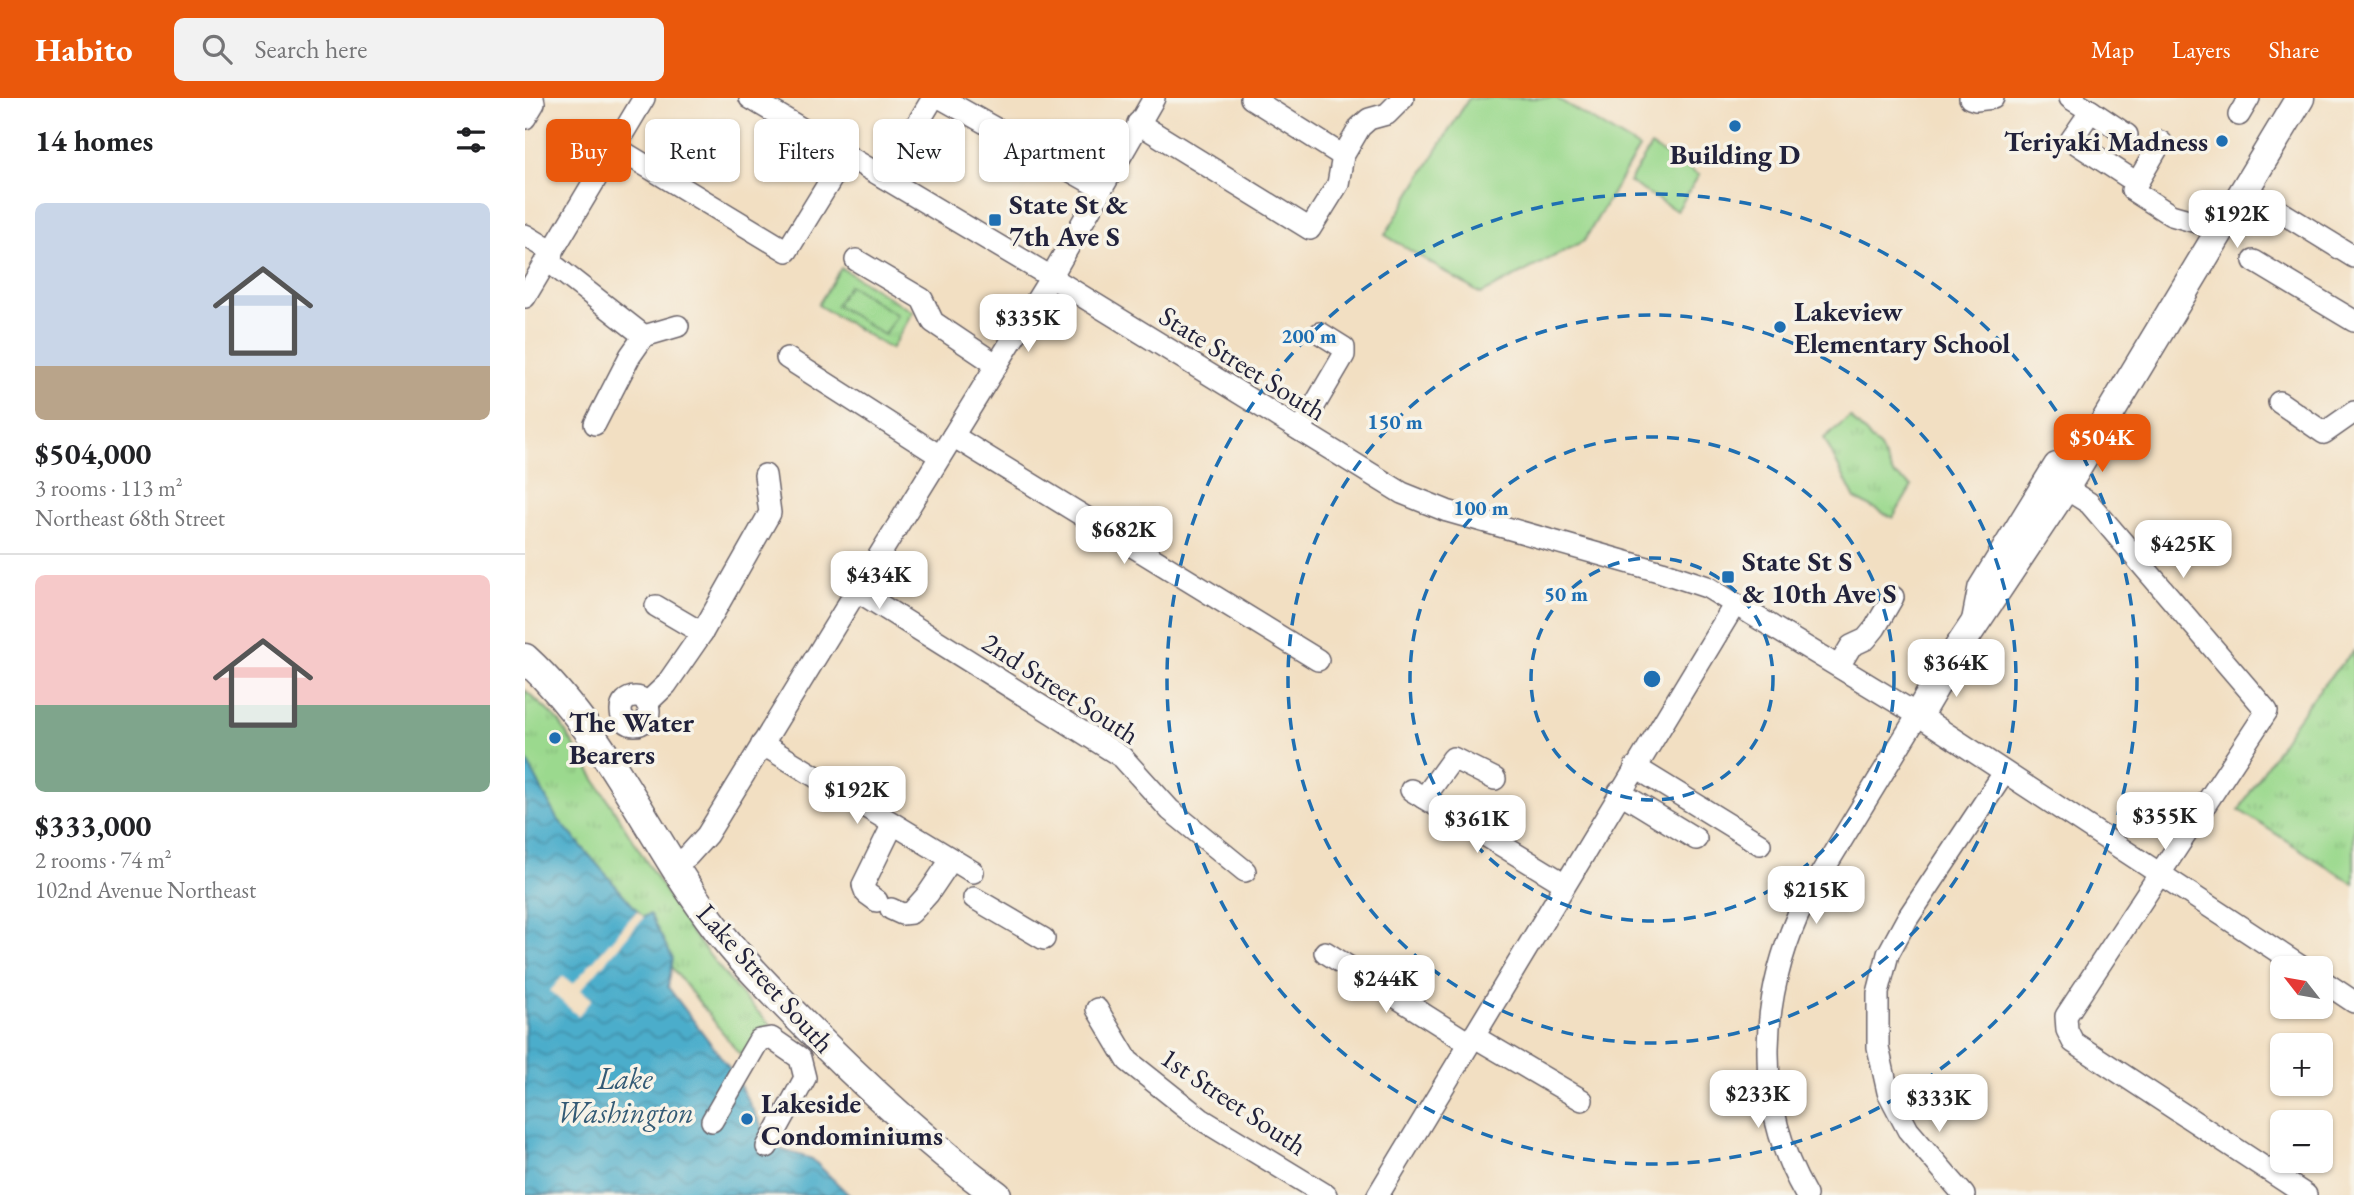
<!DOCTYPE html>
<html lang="en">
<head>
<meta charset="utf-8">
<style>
	body { margin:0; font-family:"EB Garamond",serif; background:#f2f2f2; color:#202124; height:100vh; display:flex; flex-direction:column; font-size:26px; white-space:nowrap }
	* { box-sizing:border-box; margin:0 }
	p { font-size:23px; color:#757577 }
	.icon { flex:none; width:38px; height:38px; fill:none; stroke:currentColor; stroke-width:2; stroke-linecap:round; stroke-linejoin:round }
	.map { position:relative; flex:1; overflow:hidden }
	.panel { display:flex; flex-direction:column; background:#fff; width:525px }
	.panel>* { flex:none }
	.hud { position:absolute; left:21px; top:21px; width:665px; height:63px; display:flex; gap:14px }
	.needle { width:46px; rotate:301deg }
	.buttons { position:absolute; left:1745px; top:858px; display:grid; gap:14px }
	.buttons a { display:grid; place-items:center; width:63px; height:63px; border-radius:10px; background:#fff; box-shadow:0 2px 5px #0004; font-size:35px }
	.price { position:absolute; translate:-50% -60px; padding:0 16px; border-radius:14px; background:#fff; color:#222; font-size:23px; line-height:46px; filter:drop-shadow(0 2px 4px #0008) }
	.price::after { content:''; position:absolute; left:50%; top:42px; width:21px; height:16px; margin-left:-10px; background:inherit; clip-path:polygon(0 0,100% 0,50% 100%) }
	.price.on { background:#ea580c; color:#fff }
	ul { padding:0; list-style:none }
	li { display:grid; align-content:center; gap:14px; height:371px; padding:0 35px }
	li+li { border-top:2px solid #e0e0e0 }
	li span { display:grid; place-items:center; height:217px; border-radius:10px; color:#555 }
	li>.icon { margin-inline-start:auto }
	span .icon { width:126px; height:126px; fill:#fffc; stroke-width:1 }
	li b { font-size:30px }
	h2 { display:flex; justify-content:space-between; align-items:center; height:84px; padding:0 35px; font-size:30px }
	.pill { padding:0 24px; border-radius:10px; background:#fff; box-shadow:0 2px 5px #0004; font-size:24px; line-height:63px }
	.pill.on { background:#ea580c; color:#fff }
	header { display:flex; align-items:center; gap:42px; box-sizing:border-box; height:98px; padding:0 35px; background:#ea580c; color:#fff }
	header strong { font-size:33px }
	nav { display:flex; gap:38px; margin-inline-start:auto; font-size:24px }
	.search { width:490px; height:63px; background:#f2f2f2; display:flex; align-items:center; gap:18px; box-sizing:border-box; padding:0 24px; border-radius:10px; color:#757577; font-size:26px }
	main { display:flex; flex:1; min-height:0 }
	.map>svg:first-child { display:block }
	.park { fill:url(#park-tufts); stroke:#5e7e64; stroke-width:2 }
	.pitch { fill:#9bd98e; stroke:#5e7e64; stroke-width:2 }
	.water { fill:url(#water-waves); stroke:#376883; stroke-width:2 }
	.pier { fill:#f2dfc2 }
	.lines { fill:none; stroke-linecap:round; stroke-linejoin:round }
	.minor-casing { stroke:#6b646a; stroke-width:24 }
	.major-casing { stroke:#6b646a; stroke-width:31 }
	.minor { stroke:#fff; stroke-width:21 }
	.major { stroke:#fff; stroke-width:28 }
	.ring { fill:none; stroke:#1f6fb2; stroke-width:3.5; stroke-dasharray:12 9 }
	.poi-dot { fill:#1f6fb2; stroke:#f7f3e8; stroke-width:2.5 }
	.labels { text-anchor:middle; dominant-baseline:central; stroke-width:7; stroke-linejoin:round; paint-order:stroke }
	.poi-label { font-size:28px; font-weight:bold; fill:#22223b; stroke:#f7f3e8; text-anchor:start }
	.street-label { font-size:28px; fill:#22223b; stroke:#f7f3e8 }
	.water-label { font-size:30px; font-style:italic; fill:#335a75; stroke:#f7f3e8 }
	.centre { fill:#1f6fb2; stroke:#f7f3e8; stroke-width:3.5 }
	.ring-label { font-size:21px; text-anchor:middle; font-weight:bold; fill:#1f6fb2; stroke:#f7f3e8; stroke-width:7; stroke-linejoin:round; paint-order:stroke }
</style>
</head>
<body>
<header>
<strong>Habito</strong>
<div class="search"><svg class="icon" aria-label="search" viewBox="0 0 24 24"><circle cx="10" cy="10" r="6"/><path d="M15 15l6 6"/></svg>Search here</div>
<nav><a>Map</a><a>Layers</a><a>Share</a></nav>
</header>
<main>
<section class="panel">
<h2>14 homes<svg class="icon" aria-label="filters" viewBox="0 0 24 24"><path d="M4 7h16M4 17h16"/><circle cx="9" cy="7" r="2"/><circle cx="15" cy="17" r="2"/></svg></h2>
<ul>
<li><span style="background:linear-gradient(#c9d6e8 75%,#b9a48a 0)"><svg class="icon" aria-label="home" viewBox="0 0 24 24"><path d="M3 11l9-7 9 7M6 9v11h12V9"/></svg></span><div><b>$504,000</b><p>3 rooms · 113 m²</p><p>Northeast 68th Street</p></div></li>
<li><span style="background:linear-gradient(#f6c9c9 60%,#7fa58c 0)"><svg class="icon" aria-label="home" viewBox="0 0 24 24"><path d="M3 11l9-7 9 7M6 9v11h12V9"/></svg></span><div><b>$333,000</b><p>2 rooms · 74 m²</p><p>102nd Avenue Northeast</p></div></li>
</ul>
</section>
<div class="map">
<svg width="1829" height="1097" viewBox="0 0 1829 1097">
	<defs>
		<pattern id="park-tufts" width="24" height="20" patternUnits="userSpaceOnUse" patternTransform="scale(1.75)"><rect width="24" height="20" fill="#9bd98e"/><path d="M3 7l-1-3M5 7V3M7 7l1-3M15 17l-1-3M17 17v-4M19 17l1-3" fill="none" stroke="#85ba7b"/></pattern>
		<pattern id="water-waves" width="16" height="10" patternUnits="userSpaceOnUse" patternTransform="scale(1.75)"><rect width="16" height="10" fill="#4cadcb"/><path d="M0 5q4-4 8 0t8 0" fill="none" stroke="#3f8ca6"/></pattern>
	</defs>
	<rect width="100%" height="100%" fill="#f7f3e8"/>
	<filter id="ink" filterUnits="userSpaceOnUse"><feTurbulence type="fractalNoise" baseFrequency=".0143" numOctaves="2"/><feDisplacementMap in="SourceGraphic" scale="14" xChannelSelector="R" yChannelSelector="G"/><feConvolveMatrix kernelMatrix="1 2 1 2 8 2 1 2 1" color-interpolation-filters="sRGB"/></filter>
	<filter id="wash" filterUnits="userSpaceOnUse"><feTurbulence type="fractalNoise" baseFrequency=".00686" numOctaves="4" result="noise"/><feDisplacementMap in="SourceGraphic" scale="28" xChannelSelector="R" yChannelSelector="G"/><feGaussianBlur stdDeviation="1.57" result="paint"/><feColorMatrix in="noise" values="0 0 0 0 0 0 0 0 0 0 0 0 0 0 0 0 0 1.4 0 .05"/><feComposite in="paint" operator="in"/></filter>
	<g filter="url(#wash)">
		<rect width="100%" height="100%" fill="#f2dfc2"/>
		<g class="park">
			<path d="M316 170 388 214 366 251 293 207Z"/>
			<path d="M1325 319 1355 350 1368 376 1387 388 1368 420 1330 401 1299 340Z"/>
			<path d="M1829 553V786L1714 712C1749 657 1782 599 1829 553Z"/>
			<path d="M0 592 33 622 164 832 218 899 246 927 216 958 63 762 24 719 0 676Z"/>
		</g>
		<g class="pitch">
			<path d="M944 0H1031L1114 50 1059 143 956 196 860 137Z"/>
			<path d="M1126 48 1174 77 1152 113 1104 84Z"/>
			<path d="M324 187 372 217 359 237 311 207Z"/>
		</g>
		<path class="water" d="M0 659 31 719 118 819 125 816 148 861 143 889 208 975 248 1049 287 1061 324 1097H0Z"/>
		<path class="pier" d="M112 813 119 819 56 892 67 901 53 918 25 893 38 878 48 886Z"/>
	</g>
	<g filter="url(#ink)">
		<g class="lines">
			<defs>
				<g id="minor">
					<path d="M225 0 526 179 877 395 922 413 1137 474 1182 489 1393 617 1778 870"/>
					<path d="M416 0 576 90"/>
					<path d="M726 0 818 58"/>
					<path d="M1445 0 1451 2 1468 0"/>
					<path d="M1545 0 1566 13 1546 42 1612 85 1607 92 1646 117 1678 126 1693 136"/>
					<path d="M1566 13 1602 37"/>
					<path d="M1714 17 1724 0"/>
					<path d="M0 20 9 5 8 0"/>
					<path d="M613 25 785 131 813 86 818 58 835 29 844 21 862 16 878 0"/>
					<path d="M90 49 262 153 321 57"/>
					<path d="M360 80 408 0"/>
					<path d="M1612 85 1636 44"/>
					<path d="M1720 92 1829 159"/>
					<path d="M0 137 28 154"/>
					<path d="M22 162 119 238"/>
					<path d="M331 162 397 201 408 224 472 267"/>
					<path d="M1729 163 1829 223"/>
					<path d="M0 199 119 0"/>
					<path d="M262 260 415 358"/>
					<path d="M1754 304 1799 335 1829 314"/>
					<path d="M70 326 105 258 119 238 153 228"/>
					<path d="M775 332 819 257V250L795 235"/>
					<path d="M428 338 793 562"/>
					<path d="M1540 390 1564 405 1742 613 1541 918 1542 932 1548 944 1781 1097"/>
					<path d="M336 487 526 179 629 0"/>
					<path d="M339 497 597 659 645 712 720 773"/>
					<path d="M131 508 177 535"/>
					<path d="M1447 525 1454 489 1530 366 1560 358"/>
					<path d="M1314 568 1326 548 1341 541 1350 530 1368 499"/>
					<circle cx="110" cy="613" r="14"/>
					<path d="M122 605 141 587 177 535 245 415 240 377"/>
					<path d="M237 646 448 774"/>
					<path d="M1110 669 1235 746"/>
					<path d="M886 692 1040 786"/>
					<path d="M1094 694 1171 741"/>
					<path d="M899 700 928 660 970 681"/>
					<path d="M148 768 163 758 182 737 327 500"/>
					<path d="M449 800 519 841"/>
					<path d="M352 803 341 795 338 787 368 726"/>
					<path d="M366 811 377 816 386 815 403 796 426 762"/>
					<path d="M800 854 944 945"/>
					<path d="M1796 882 1829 904"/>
					<path d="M572 911 603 963 676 1021 801 1097"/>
					<path d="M948 938 1057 1002"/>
					<path d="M187 1023 234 942 246 940 275 960 280 980 242 1049"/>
					<path d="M853 1097 1210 506"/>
					<path d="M1281 1097C1227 1004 1234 896 1280 802L1393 617"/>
					<path d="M1439 1097 1383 1032 1363 994 1353 949V895L1363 856 1382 821 1479 675"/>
				</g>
				<g id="major">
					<path d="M0 560C83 636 125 743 192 831 217 864 246 892 274 921 336 984 400 1044 472 1097"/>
					<path d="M1393 617 1426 561 1540 390 1775 0"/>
				</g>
			</defs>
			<use href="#minor" class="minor-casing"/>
			<use href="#major" class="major-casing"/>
			<use href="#minor" class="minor"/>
			<use href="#major" class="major"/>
		</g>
	</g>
	<g class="ring">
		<circle cx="1127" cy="581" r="121"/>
		<circle cx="1127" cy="581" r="242"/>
		<circle cx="1127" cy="581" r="364"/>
		<circle cx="1127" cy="581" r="485"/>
	</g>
	<g class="poi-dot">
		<circle cx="1210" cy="28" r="7"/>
		<circle cx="1697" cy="43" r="7"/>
		<rect x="463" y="115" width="14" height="14" rx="3.5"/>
		<circle cx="1255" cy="229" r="7"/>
		<rect x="1196" y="472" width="14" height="14" rx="3.5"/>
		<circle cx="30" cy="640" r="7"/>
		<circle cx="222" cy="1021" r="7"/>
	</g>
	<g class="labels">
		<g class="poi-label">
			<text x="1683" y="43" text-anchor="end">Teriyaki Madness</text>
			<text x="1210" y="56" text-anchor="middle">Building D</text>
			<text x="484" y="106">State St &amp;<tspan x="484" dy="32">7th Ave S</tspan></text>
			<text x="1269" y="213">Lakeview<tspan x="1269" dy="32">Elementary School</tspan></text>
			<text x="1217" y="463">State St S<tspan x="1217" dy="32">&amp; 10th Ave S</tspan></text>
			<text x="44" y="624">The Water<tspan x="44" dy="32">Bearers</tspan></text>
			<text x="236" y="1005">Lakeside<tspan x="236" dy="32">Condominiums</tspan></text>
		</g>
		<g class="street-label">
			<text transform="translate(718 265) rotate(32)">State Street South</text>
			<text transform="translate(536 590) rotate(33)">2nd Street South</text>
			<text transform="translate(241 880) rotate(48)">Lake Street South</text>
			<text transform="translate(709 1003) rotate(34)">1st Street South</text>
		</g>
		<g class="water-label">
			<text x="100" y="980">Lake<tspan x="100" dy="34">Washington</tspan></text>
		</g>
	</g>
	<circle cx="1127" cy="581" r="10" class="centre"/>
	<g class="ring-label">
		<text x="784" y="245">200 m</text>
		<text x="870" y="331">150 m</text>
		<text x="956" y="417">100 m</text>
		<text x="1041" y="503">50 m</text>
	</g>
</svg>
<div class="buttons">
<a><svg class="needle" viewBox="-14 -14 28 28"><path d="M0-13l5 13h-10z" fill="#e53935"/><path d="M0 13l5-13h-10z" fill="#757577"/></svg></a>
<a>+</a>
<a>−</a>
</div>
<b class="price" style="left:1712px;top:152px">$192K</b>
<b class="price" style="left:503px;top:256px">$335K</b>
<b class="price on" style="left:1577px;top:376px">$504K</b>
<b class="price" style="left:599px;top:468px">$682K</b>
<b class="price" style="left:1658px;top:482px">$425K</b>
<b class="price" style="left:354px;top:513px">$434K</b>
<b class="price" style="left:1431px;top:601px">$364K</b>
<b class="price" style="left:332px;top:728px">$192K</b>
<b class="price" style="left:1640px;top:754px">$355K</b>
<b class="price" style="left:952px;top:757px">$361K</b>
<b class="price" style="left:1291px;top:828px">$215K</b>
<b class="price" style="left:861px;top:917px">$244K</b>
<b class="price" style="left:1233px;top:1032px">$233K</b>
<b class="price" style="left:1414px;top:1036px">$333K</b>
<div class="hud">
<a class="pill on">Buy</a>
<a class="pill">Rent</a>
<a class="pill">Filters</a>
<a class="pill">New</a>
<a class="pill">Apartment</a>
</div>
</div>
</main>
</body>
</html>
